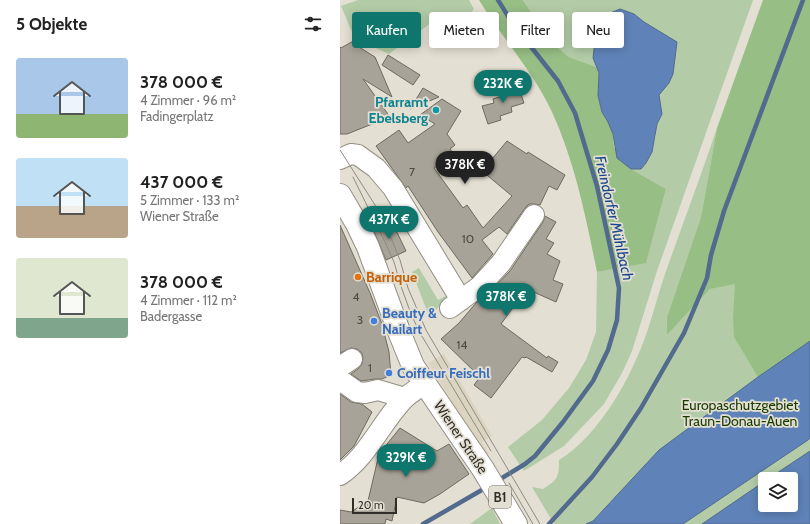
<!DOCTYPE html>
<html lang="de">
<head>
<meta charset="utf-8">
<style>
	body { margin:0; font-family:Cabin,sans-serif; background:#f6f6f6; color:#222; height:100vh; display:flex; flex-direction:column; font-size:15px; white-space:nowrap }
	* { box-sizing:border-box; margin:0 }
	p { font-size:13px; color:#767676 }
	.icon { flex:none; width:22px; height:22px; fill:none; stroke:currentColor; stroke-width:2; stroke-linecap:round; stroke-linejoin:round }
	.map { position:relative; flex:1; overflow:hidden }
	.panel { display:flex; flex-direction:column; background:#fff; width:340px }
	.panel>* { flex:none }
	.top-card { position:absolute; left:12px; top:12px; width:380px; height:36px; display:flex; gap:8px }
	.buttons { position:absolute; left:418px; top:472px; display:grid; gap:8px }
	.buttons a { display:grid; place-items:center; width:40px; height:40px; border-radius:4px; background:#fff; box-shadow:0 2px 10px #0003; font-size:20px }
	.scale { position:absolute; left:12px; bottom:10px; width:45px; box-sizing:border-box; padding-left:4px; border:2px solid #302e29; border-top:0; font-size:11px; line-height:14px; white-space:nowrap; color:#302e29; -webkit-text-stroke:3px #e3dfd2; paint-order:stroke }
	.price { position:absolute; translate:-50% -34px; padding:0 9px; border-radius:14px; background:#0f766e; color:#fff; font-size:13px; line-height:26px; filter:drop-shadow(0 1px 2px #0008) }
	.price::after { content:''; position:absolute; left:50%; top:24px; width:12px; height:9px; margin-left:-6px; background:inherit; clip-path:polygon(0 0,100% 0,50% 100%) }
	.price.current { background:#222; color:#fff }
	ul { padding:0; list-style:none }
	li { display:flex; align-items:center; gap:12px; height:100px; padding:0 16px }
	li span { display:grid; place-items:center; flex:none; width:112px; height:80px; border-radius:4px; color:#555 }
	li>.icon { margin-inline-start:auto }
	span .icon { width:48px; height:48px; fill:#fffc; stroke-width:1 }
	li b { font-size:17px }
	h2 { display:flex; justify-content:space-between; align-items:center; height:48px; padding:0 16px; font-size:17px }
	.pill { padding:0 14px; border-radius:4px; background:#fff; box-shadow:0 2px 10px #0003; font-size:14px; line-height:36px }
	.pill.current { background:#0f766e; color:#fff }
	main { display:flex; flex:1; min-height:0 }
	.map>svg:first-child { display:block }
	.built { fill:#dbd4c0 }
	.green { fill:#b3cca7; fill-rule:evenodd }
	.forest { fill:#97be84 }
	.water { fill:#5f83b8; stroke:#516a8d }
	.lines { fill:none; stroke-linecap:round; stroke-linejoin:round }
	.stream { stroke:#516a8d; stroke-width:4.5 }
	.building { fill:#a8a398; stroke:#6e6a5f }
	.minor-casing { stroke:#938f84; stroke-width:22 }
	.major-casing { stroke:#938f84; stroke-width:24 }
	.minor { stroke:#fff; stroke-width:20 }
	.major { stroke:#fff; stroke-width:22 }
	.tram { stroke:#8e8b82; stroke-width:1 }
	.culture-dot { fill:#0f9aa8; stroke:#e3dfd2; stroke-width:1.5 }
	.food-dot { fill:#e8710a; stroke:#e3dfd2; stroke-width:1.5 }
	.shop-dot { fill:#3f7fe0; stroke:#e3dfd2; stroke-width:1.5 }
	.labels { text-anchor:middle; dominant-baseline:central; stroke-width:3.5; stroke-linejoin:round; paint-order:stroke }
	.number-label { font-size:12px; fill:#4e4b45 }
	.shield { fill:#e3dfd2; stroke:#66635c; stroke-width:1 }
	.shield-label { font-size:13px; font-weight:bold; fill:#302e29 }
	.culture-label { font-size:14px; font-weight:bold; fill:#0d838f; stroke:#e3dfd2; text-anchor:end }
	.food-label { font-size:14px; font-weight:bold; fill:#c56008; stroke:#e3dfd2; text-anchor:start }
	.shop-label { font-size:14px; font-weight:bold; fill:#366cbe; stroke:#e3dfd2; text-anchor:start }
	.park-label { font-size:14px; fill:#183c00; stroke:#e3dfd2 }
	.street-label { font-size:14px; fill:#302e29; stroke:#e3dfd2 }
	.water-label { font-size:15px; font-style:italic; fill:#194789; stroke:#e3dfd2 }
</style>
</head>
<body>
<main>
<section class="panel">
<h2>5 Objekte<svg class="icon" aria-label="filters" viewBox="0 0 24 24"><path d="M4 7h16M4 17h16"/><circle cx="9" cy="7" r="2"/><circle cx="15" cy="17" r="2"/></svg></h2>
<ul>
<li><span style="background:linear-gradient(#a9c7e8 70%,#8fb573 0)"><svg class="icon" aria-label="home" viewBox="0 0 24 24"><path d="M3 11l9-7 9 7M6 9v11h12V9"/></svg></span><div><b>378 000 €</b><p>4 Zimmer · 96 m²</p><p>Fadingerplatz</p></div></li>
<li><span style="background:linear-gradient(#bfe0f5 60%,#b9a48a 0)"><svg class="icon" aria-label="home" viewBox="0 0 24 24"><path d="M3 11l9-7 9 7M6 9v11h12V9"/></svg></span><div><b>437 000 €</b><p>5 Zimmer · 133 m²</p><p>Wiener Straße</p></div></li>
<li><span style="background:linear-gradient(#dfe7d0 75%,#7fa58c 0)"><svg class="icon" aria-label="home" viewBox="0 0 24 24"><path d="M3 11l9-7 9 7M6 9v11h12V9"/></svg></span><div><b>378 000 €</b><p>4 Zimmer · 112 m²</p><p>Badergasse</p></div></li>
</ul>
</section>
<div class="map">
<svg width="470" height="524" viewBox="0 0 470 524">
	<rect width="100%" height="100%" fill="#e3dfd2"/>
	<path class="built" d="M104 354 152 436 142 442 149 454 146 456 88 363Z"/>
	<g class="green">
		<path d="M18 0H129L134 9 108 41 95 20 49 54 25 43 23 44 22 42 15 39 1 6Z"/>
		<path d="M183 0H413L317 271 292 351 282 373 264 404 224 446 184 471 168 447 202 420 229 388 246 360 256 332 257 272 306 262 326 189 291 169H301L315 139 317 124 322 114 319 95 329 83 333 74 337 42 304 22 294 14 253 58 256 67 229 57 210 41Z"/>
		<path d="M470 19V524H285L274 498 253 521 246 524H214L192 487 203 489C218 480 219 476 219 460 260 435 292 376 307 332 314 311 319 291 326 271 343 223 361 176 377 128L361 217 327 317V335L370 289ZM425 479H451V505H425Z"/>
		<path d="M79 268 98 300 106 296V298L91 316H89L72 272Z"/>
		<path d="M152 508 160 524H130Z"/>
	</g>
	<g class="forest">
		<path d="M139 0H183L210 41 229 57 256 67 259 73 258 97 262 112 268 122 273 134 274 147 291 169 326 189 306 263 257 272C246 218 235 162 212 112 193 71 162 38 139 0Z"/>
		<path d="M423 0H470V343L418 377 394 337 393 319 395 284 370 289 327 335V317L361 217 377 128Z"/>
	</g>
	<g class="water">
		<path d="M280 9 294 14 304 22 337 42 333 74 329 83 319 95 322 114 317 124 312 152 306 163 301 169H291L277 158 273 134 268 122 262 112 258 96 259 73 253 58 255 41 268 14Z"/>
		<path d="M470 341V438L468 440 343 524H246L253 521 319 450 418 377Z"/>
		<path d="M470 451V524H362L425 481V505H451V479H428Z"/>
	</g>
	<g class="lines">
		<g class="stream">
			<path d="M157 481 185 464 195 456 223 422 253 381 268 350 277 320 279 288 257 186 235 113 218 81 173 24 158 0"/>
			<path d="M83 524 147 487"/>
			<path d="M209 524 252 477 277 444 301 408 344 333 367 278 371 255 384 211 463 0"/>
		</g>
	</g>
	<g class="building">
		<path d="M15 40 19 47 35 57 52 97 23 79 50 117 7 134H0V47L1 48Z"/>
		<path d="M48 55 80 75 73 85 42 65Z"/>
		<path d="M177 83 184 103 171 107 172 112 160 116 161 120 148 124 142 106 154 103 153 99 165 95 163 87Z"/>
		<path d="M83 88 99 97 70 109Z"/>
		<path d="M102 99 121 111 107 134 115 145 110 149 114 154 94 168 123 208 127 205 143 228 172 196 142 171 167 141 187 154 188 152 225 175 217 190 209 186 200 205 195 204H189L185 208 167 234 159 227 142 240 153 254 132 278 98 232 68 186 66 188 36 146 59 130 68 143 95 124 80 115Z"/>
		<path d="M205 216 216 222 206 239 214 243 207 254 220 261 213 280 223 284 216 302 187 289 161 324 207 358 208 356 218 362 212 372 186 357 185 358 182 357 151 398 134 385 140 377 101 339 119 323 136 303 148 294 170 271 203 222Z"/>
		<path d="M51 220 66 251 46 260 33 229Z"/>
		<path d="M0 225 30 293 42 324 49 352 51 375 42 379H35L21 381 11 374 18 369 22 364 23 358 22 353 17 349 11 348 0 353Z"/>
		<path d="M0 394 11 402 22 404 32 412 14 446 0 460Z"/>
		<path d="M60 428 97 451 109 444 129 474 100 494 84 503 57 497 52 521 46 519 45 524H0V510L11 512 28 501 39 454Z"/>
	</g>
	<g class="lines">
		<defs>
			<g id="minor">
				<path d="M0 159 11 154 18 155 36 168 53 188 121 300"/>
				<path d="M110 308 140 286 161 263 194 215"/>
				<path d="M0 367 12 359"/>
				<path d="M0 380 17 392 25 393 38 390 65 398"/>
				<path d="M0 475C27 457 40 425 62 401 68 394 77 389 85 384"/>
			</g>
			<path id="major" d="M0 195 17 224 28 247 60 334 73 366 143 469 176 524"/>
		</defs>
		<use href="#minor" class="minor-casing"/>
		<use href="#major" class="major-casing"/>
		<use href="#minor" class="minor"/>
		<use href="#major" class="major"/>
		<g class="tram">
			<path d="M0 150 42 216 60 260 68 288 86 330 200 524"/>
			<path d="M13 177 45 242 54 262 62 289 71 314 80 333 151 451"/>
			<path d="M169 483 193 524"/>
		</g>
	</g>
	<circle class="culture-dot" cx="96" cy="110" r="4"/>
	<circle class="food-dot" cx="18" cy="277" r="4"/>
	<g class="shop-dot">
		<circle cx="34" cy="321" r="4"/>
		<circle cx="49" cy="373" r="4"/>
	</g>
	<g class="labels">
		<g class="number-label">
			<text x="72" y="171">7</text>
			<text x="128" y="238">10</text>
			<text x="16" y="296">4</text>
			<text x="20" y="319">3</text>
			<text x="122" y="344">14</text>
			<text x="30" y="367">1</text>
		</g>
		<rect class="shield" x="149" y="486" width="22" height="22" rx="3"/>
		<g class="shield-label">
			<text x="160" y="497">B1</text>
		</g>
		<g class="culture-label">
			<text x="88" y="102">Pfarramt<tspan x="88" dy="16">Ebelsberg</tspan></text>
		</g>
		<g class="food-label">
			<text x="26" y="277">Barrique</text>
		</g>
		<g class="shop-label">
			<text x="42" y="313">Beauty &amp;<tspan x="42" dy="16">Nailart</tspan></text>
			<text x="57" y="373">Coiffeur Feischl</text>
		</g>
		<g class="park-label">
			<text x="400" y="405">Europaschutzgebiet<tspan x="400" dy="16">Traun-Donau-Auen</tspan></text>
		</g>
		<g class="street-label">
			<text transform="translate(121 437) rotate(56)">Wiener Straße</text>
		</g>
		<g class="water-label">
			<text transform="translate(274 218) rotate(77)">Freindorfer Mühlbach</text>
		</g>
	</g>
</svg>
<div class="buttons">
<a><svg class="icon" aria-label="layers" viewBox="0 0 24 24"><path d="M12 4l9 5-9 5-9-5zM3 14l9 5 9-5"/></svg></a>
</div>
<div class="scale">20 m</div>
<b class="price" style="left:163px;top:104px">232K €</b>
<b class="price current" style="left:125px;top:185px">378K €</b>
<b class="price" style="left:49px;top:240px">437K €</b>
<b class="price" style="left:166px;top:317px">378K €</b>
<b class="price" style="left:66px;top:478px">329K €</b>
<div class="top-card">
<a class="pill current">Kaufen</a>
<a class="pill">Mieten</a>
<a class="pill">Filter</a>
<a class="pill">Neu</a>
</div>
</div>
</main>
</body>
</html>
